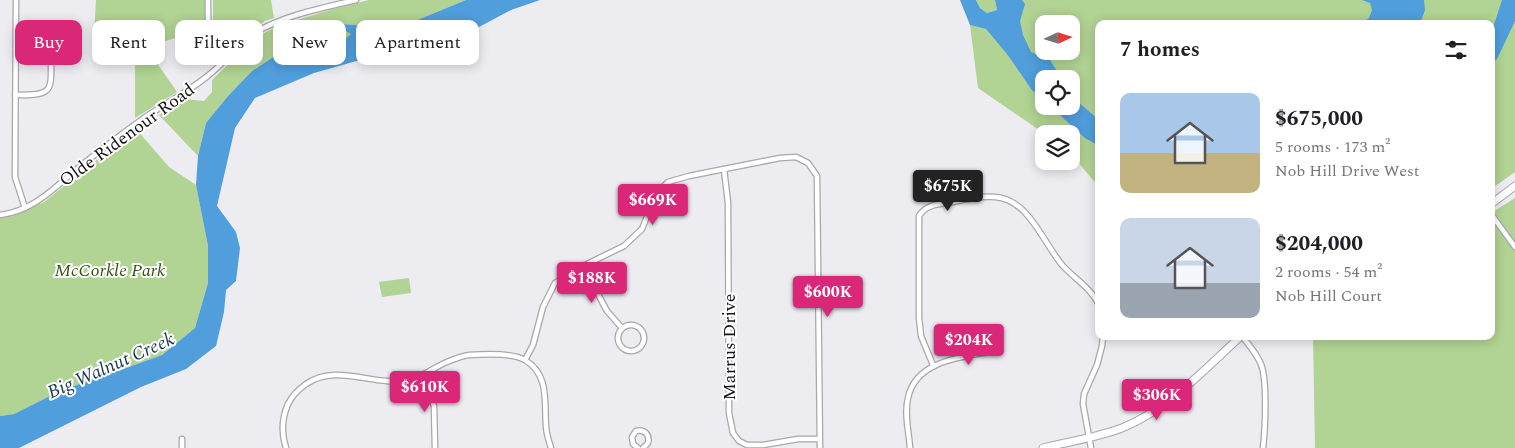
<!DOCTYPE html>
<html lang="en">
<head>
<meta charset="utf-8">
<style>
	body { margin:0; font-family:Spectral,serif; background:#f2f2f2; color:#202124; height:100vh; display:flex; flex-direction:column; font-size:19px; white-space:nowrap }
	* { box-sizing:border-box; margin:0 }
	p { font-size:16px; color:#757577 }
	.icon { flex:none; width:28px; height:28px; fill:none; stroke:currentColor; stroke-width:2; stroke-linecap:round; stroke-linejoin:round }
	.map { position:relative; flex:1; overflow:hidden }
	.details { position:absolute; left:1095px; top:20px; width:400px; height:320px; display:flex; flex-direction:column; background:#fff; border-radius:10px; box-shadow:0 2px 12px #0003 }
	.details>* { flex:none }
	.guide { position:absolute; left:15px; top:20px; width:475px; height:45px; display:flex; gap:10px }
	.needle { width:32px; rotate:86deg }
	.controls { position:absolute; left:1035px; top:15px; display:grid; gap:10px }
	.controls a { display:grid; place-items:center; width:45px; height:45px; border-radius:10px; background:#fff; box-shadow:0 2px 12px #0003; font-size:25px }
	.price { position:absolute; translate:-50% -42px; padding:0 11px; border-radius:5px; background:#db2777; color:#fff; font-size:16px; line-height:32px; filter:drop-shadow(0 1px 2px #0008) }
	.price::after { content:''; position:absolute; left:50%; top:30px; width:15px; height:11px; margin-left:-8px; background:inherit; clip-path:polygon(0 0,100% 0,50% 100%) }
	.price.selected { background:#222; color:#fff }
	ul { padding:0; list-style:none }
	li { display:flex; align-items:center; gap:15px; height:125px; padding:0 25px }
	li span { display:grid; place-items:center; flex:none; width:140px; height:100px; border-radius:10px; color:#555 }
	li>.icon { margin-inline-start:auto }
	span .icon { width:60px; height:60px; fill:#fffc; stroke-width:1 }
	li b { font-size:21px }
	h2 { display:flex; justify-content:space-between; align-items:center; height:60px; padding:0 25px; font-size:21px }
	.tag { padding:0 18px; border-radius:10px; background:#fff; box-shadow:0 2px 12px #0003; font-size:18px; line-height:45px }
	.tag.selected { background:#db2777; color:#fff }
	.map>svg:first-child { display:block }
	.green { fill:#b1d393; fill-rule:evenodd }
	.water { fill:#509edc; fill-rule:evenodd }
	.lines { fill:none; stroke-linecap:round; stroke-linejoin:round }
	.street-casing { stroke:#a7a7ac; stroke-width:7 }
	.secondary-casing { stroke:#a7a7ac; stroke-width:9 }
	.street { stroke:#fff; stroke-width:4.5 }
	.secondary { stroke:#fff; stroke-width:7 }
	.labels { text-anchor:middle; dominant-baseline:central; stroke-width:4; stroke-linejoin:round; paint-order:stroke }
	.street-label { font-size:18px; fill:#141415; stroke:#fff }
	.park-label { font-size:18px; font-style:italic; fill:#375218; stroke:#fff }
	.water-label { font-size:19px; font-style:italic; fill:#183852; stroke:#fff }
</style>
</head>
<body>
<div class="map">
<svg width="1515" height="448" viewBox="0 0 1515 448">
	<rect width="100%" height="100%" fill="#ececf1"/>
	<g class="green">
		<path d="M96 0H205V29L146 47 177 92 135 118V65L111 41 94 38Z"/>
		<path d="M213 0H271L274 18 265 21 232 48 227 49 216 39 213 31Z"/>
		<path d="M369 0H466L410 23 372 26 339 24 306 35 252 71 228 96 206 123 198 156 159 115 183 99 204 101 212 92V80L255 38 277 26 333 9Z"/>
		<path d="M976 0H995L997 10 987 13 980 8Z"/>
		<path d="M1005 0H1515V172L1491 189V24H1099V187L1071 154V134H1045L978 88 970 25 986 29 993 37ZM1044 24H1071V51H1044ZM1044 79H1071V106H1044Z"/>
		<path d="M344 30 352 34 338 46 309 55 288 57 290 51 297 46Z"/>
		<path d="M136 129 169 167 196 185 208 246V283L195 328 162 355 118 371 62 390 14 414 0 416V218L11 217 44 202Z"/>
		<path d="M1515 198V448H1315L1313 336H1491V213Z"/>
		<path d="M409 278 411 293 382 297 379 282Z"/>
	</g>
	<g class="water">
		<path d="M466 0H540L511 10 462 36 424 51 360 60 314 73 255 98 235 128 217 206 236 232 240 248 236 281 226 290 224 312 216 346 186 369 141 387 19 448H0V416L14 414 62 390 118 371 162 355 195 328 208 283V246L196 185 198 156 206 123 228 96 252 71 306 35 339 24 372 26 410 23ZM344 30 351 34 337 46 309 55 288 57 290 51 297 46Z"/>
		<path d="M960 0H976L980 8 987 13 997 10 995 0H1022L1025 4 1020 21 1023 35 1031 52 1050 60 1062 79H1044V101L1032 90 1007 54 986 29 970 25Z"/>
		<path d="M1362 0H1424L1425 10 1420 24H1360L1369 18 1372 10 1370 3Z"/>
		<path d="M1502 0H1515V21L1497 59 1491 65V34Z"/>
		<path d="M1071 93 1077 101 1099 120V146L1085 138 1050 106H1071Z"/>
	</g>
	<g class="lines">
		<defs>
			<g id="street">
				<path d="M16 0 15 177 25 208"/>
				<path d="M208 0C208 32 206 34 228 58"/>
				<path d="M15 95C55 95 51 92 51 54 50 49 48 47 43 46H16"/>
				<path d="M724 169 728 203 729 413 733 433 739 441 747 445H763L798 439H819"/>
				<path d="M1491 214 1515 247"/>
				<path d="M0 215C35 211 57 185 83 164 103 148 123 133 144 118 166 103 190 91 210 74 226 61 239 44 255 33 281 16 326 7 356 0"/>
				<path d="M583 266 607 311 622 328"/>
				<circle cx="631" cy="338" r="13"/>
				<path d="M1242 336C1248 344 1256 353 1260 362 1268 377 1265 430 1263 448"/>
				<path d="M525 360 533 345 543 307 555 283 583 266 624 246 642 229 650 209 661 189 668 182 689 176 780 158 796 157 808 163 817 176 820 448"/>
				<path d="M933 365 921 336 919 318V216C926 204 940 204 953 202 966 199 981 196 995 197 1029 199 1043 243 1063 266 1075 279 1091 288 1099 305"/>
				<path d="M423 375 434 406 435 448"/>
				<path d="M182 439V448"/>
				<path d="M286 448C281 433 282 418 288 404 292 396 299 389 306 384 331 367 359 379 387 381 395 382 405 380 413 378 425 376 436 366 447 362 454 359 462 356 469 355 483 354 513 353 525 360 550 375 544 403 546 426 546 433 549 441 551 448"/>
				<path d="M638 448 633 444 632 437 636 431C645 429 650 435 648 443L643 448"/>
				<path d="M910 448C909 432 904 414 908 398 916 358 967 357 1000 350"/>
				<path d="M1091 448 1083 404 1084 394 1097 365 1102 346 1103 336"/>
			</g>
			<g id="secondary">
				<path d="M1491 204 1515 186"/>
				<path d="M1043 448C1067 442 1099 437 1122 428 1167 410 1205 369 1241 336"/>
			</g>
		</defs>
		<use href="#street" class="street-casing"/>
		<use href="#secondary" class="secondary-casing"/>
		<use href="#street" class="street"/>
		<use href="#secondary" class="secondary"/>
	</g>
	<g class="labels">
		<g class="street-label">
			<text transform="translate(127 135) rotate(-36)">Olde Ridenour Road</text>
			<text transform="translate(729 347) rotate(-90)">Marrus Drive</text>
		</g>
		<g class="park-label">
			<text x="110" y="270">McCorkle Park</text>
		</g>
		<g class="water-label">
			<text transform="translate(111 366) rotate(-24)">Big Walnut Creek</text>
		</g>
	</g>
</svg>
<div class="controls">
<a><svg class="needle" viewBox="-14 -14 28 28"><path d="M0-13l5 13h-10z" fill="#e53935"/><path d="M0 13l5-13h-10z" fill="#757577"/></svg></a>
<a><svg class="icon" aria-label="locate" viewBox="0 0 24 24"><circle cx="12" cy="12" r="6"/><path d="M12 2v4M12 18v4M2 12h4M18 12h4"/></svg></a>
<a><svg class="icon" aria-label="layers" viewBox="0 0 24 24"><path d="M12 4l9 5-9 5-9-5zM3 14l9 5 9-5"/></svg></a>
</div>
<b class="price selected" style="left:948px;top:212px">$675K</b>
<b class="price" style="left:653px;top:226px">$669K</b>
<b class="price" style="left:592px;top:304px">$188K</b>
<b class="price" style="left:828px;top:318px">$600K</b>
<b class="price" style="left:969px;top:366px">$204K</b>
<b class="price" style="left:425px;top:413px">$610K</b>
<b class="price" style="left:1157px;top:421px">$306K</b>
<div class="guide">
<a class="tag selected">Buy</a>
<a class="tag">Rent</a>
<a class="tag">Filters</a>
<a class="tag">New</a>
<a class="tag">Apartment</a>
</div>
<section class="details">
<h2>7 homes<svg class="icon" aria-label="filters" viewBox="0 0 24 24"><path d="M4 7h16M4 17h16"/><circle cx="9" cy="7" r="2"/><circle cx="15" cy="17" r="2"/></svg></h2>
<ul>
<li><span style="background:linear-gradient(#a9c7e8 60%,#c2b280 0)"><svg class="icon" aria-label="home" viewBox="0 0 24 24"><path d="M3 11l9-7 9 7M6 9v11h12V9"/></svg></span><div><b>$675,000</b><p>5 rooms · 173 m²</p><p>Nob Hill Drive West</p></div></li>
<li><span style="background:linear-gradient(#c9d6e8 65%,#9aa5b1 0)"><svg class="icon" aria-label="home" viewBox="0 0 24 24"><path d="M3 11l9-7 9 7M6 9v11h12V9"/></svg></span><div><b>$204,000</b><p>2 rooms · 54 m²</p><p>Nob Hill Court</p></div></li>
</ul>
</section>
</div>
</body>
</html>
